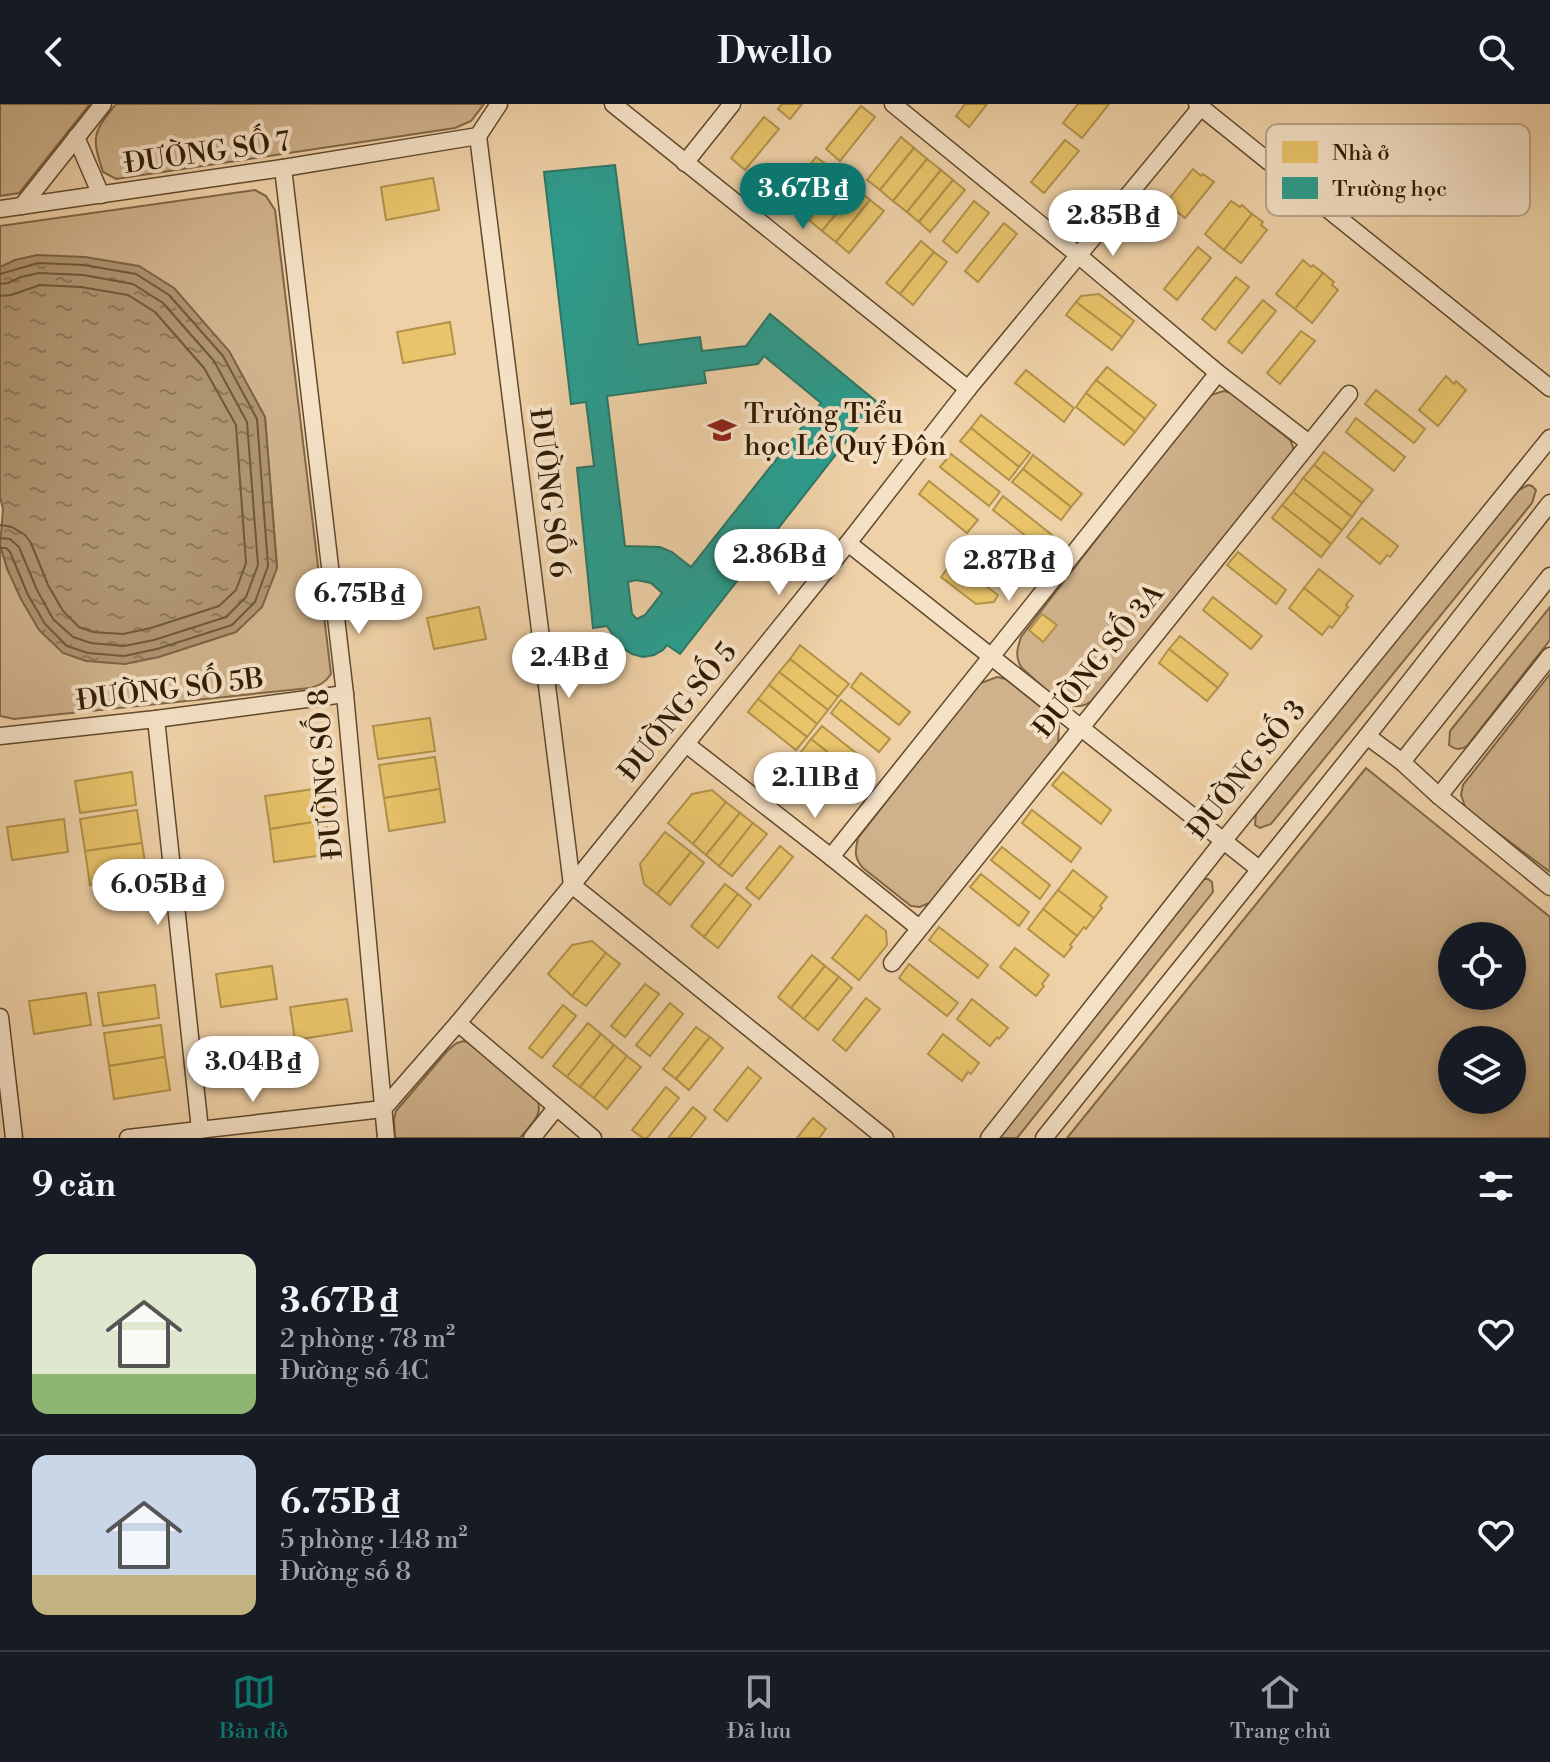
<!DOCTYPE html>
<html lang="vi">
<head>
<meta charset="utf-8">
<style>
	body { margin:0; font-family:"Libre Bodoni",serif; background:#20242c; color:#f1f3f6; height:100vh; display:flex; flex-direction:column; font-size:30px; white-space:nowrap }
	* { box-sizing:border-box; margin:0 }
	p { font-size:26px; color:#9ea1a6 }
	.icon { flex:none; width:44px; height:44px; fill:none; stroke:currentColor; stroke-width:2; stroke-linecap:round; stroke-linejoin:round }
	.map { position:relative; height:1034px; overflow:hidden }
	.panel { display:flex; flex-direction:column; background:#171b24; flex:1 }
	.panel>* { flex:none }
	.tools { position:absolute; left:1438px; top:818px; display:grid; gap:16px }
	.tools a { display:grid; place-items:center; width:88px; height:88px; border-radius:50%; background:#171b24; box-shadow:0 4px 12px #0003; font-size:40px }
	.price { position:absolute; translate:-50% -68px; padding:0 18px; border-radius:28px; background:#fff; color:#222; font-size:26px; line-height:52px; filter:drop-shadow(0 2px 4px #0008) }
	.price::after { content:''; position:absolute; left:50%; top:48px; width:24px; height:18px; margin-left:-12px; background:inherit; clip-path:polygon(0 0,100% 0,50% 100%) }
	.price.on { background:#0f766e; color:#fff }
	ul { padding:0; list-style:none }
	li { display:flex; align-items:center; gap:24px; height:200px; padding:0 32px }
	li+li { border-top:2px solid #363941 }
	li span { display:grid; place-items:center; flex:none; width:224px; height:160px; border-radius:16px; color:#555 }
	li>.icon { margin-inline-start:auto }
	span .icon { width:96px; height:96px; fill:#fffc; stroke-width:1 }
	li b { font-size:34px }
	h2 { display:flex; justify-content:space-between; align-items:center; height:96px; padding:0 32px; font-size:34px }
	header { display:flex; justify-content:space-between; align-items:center; height:104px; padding:0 32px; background:#171b24; font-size:36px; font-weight:600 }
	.menu { display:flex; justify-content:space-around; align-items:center; height:112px; border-top:2px solid #363941; background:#171b24; font-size:22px; color:#9ea1a6 }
	.menu a { display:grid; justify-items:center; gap:4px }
	.menu .on { color:#0f766e }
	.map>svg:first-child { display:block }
	.green { fill:#cfb28b; stroke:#806747; stroke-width:2; fill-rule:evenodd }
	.water { fill:url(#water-ripples); stroke:#7c6344; stroke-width:2 }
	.homes { fill:#e9c46a; stroke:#b2924b; stroke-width:2 }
	.schools { fill:#2a9d8f; stroke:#2c7665; stroke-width:2; fill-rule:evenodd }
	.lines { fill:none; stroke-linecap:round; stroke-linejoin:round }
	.shore { stroke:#705839; stroke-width:2 }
	.minor-casing { stroke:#60492c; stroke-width:19 }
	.minor { stroke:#f5e1c6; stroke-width:16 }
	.labels { text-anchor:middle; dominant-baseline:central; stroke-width:8; stroke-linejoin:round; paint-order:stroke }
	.street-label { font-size:28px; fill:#311c03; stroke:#f5e1c6 }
	.poi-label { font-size:28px; fill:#311c03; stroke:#f5e1c6; text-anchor:start }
	.key { fill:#f5e1c6; stroke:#baa68c; stroke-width:2 }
	.key-label { font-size:22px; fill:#311c03 }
</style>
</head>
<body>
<header><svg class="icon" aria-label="back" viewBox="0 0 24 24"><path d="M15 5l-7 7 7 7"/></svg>Dwello<svg class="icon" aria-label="search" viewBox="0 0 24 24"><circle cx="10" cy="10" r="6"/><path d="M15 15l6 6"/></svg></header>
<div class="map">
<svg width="1550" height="1034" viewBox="0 0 1550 1034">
	<defs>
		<pattern id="water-ripples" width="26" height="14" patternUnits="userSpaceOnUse" patternTransform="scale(2)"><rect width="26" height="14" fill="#ae936f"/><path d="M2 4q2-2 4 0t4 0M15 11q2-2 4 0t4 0" fill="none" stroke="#8e7759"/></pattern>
	</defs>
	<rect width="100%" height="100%" fill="#efd1a7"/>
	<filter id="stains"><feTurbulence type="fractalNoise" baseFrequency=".0025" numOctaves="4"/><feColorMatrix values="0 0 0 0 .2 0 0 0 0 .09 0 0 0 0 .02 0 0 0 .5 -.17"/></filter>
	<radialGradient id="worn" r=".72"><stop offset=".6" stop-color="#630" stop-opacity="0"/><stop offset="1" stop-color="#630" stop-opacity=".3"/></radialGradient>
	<g class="green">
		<path d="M0 0H90L19 89 0 92Z"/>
		<path d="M116 0H484L471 17 455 24 116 75 103 68C91 32 93 29 116 0Z"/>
		<path d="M255 86 266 92 275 106 331 570C325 579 320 581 310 584L14 615 0 612V441L8 467 277 463 265 313 229 247 15 156 0 163V122Z"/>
		<path d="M1224 287 1231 289 1290 336 1293 343V349L1093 596C1088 600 1082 603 1075 602 1059 600 1033 574 1021 563 1015 552 1017 545 1021 533L1207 292Z"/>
		<path d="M1528 381 1532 382 1536 386 1532 399 1271 720 1260 724 1255 721 1256 708 1517 387Z"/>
		<path d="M1550 503V536L1467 642C1460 646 1456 646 1449 641L1450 627Z"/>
		<path d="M1550 570V768L1466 705 1461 691 1463 681Z"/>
		<path d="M997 573 1006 575 1053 613 1059 622 1058 639 934 797 920 803 911 802 863 764C854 754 855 747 858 734L978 580Z"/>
		<path d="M1366 664 1550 813V1034H1067ZM1452 832H1512V892H1452ZM1452 936H1512V996H1452Z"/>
		<path d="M1203 775H1208L1212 778 1213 788 1017 1034H995Z"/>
		<path d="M464 937 473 940 536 995C546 1009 529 1022 520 1034H395L394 1015 396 1007 448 946 457 939Z"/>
	</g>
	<path class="water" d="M37 151 85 153 139 162 174 184 229 247 265 313 277 464 262 503 236 528 159 553 125 560 86 557 63 549 39 526 21 495 8 467 0 441 3 405 0 393V163L15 156Z"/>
	<g class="homes">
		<path d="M782 0H802L790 15 778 5Z"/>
		<path d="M965 0H987L969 23 956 12Z"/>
		<path d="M1078 0H1109L1082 34 1063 19Z"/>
		<path d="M861 2 875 13 840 57 826 45Z"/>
		<path d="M764 13 779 25 745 66 731 54Z"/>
		<path d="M901 33 914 44 880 86 867 76Z"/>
		<path d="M1065 36 1079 47 1044 89 1031 78Z"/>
		<path d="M914 44 927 55 893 97 880 86Z"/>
		<path d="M816 53 830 63 796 106 783 95Z"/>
		<path d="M927 55 941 66 907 108 893 97Z"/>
		<path d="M830 63 843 74 809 116 796 106Z"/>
		<path d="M1193 65 1201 72 1203 70 1214 78 1185 114 1166 99Z"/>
		<path d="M941 66 953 76 919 118 907 108Z"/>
		<path d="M433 74 439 106 386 116 381 83Z"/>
		<path d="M843 74 857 85 822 127 809 116Z"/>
		<path d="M953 76 965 86 930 128 919 118Z"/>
		<path d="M857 85 870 96 836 138 822 127Z"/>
		<path d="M870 96 884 107 849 149 836 138Z"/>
		<path d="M974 97 989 109 957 149 943 137Z"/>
		<path d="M1231 97 1240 103 1242 101 1252 110 1224 146 1205 130Z"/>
		<path d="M1252 110 1263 118 1261 121 1267 126 1241 159 1224 146Z"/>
		<path d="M1004 119 1017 130 978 178 965 167Z"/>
		<path d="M921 137 934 148 900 190 886 179Z"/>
		<path d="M1198 143 1211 154 1177 196 1164 185Z"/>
		<path d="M934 148 947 158 913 201 900 190Z"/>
		<path d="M1303 156 1311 163 1313 161 1323 169 1295 205 1276 190Z"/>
		<path d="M1323 169 1334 178 1332 181 1338 186 1312 219 1295 205Z"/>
		<path d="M1236 173 1249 183 1215 226 1202 215Z"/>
		<path d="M1099 190 1134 217 1122 233 1076 198 1081 192Z"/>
		<path d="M1263 196 1276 207 1242 249 1228 238Z"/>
		<path d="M1076 198 1122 233 1112 246 1066 211Z"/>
		<path d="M450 218 455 250 403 259 397 228Z"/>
		<path d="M1301 227 1315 237 1280 280 1267 269Z"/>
		<path d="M1107 263 1156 301 1145 315 1096 276Z"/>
		<path d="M1026 266 1074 304 1064 318 1015 279Z"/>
		<path d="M1446 272 1454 280 1456 277 1466 286 1438 322 1419 306Z"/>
		<path d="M1096 276 1145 315 1135 328 1086 289Z"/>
		<path d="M1376 286 1425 325 1414 339 1365 300Z"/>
		<path d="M1086 289 1135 328 1124 341 1076 303Z"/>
		<path d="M981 311 1030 349 1019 363 971 324Z"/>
		<path d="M1356 314 1405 353 1394 367 1346 328Z"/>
		<path d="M971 324 1019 363 1009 376 960 337Z"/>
		<path d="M1324 348 1373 386 1362 399 1314 361Z"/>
		<path d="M951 350 1000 388 989 402 940 363Z"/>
		<path d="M1033 351 1082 390 1071 403 1023 365Z"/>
		<path d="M1314 361 1362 399 1352 413 1303 374Z"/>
		<path d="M1023 365 1071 403 1061 416 1012 378Z"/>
		<path d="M1303 374 1352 413 1342 426 1293 388Z"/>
		<path d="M929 377 978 416 967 429 919 390Z"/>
		<path d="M1293 388 1342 426 1331 440 1282 401Z"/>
		<path d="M1003 392 1052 431 1041 444 993 406Z"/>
		<path d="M1282 401 1331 440 1321 453 1272 414Z"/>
		<path d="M1362 414 1398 442 1390 453 1387 451 1380 460 1347 433Z"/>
		<path d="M1238 448 1286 486 1276 500 1227 461Z"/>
		<path d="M953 457 998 491 994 498 976 500 941 473Z"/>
		<path d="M1319 465 1353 492 1346 501 1348 503 1340 513 1304 484Z"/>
		<path d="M1304 484 1340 513 1332 524 1329 522 1322 531 1289 504Z"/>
		<path d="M1213 493 1262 532 1251 545 1203 506Z"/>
		<path d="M479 503 486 535 434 545 427 514Z"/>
		<path d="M1042 510 1057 521 1043 538 1029 526Z"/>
		<path d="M1180 532 1228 570 1218 584 1169 545Z"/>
		<path d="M800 541 849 580 838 593 790 555Z"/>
		<path d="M1169 545 1218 584 1207 597 1159 559Z"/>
		<path d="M790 555 838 593 828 606 779 568Z"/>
		<path d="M779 568 828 606 817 620 769 581Z"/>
		<path d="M861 569 910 608 899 621 851 583Z"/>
		<path d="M769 581 817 620 807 633 758 595Z"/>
		<path d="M758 595 807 633 796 646 748 608Z"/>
		<path d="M841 596 890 635 879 648 831 609Z"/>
		<path d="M430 614 435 647 378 655 373 622Z"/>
		<path d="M822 622 870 660 860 674 811 635Z"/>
		<path d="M811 635 860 674 849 687 801 648Z"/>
		<path d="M435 653 440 685 384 694 379 661Z"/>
		<path d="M132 668 136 701 80 709 75 677Z"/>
		<path d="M1063 668 1111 706 1101 720 1052 681Z"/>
		<path d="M321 684 326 716 270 725 265 692Z"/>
		<path d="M440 685 445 718 389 727 384 694Z"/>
		<path d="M712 686 726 698 693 740 668 719 692 690Z"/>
		<path d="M726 698 740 709 706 751 693 740Z"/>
		<path d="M137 706 142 739 85 747 80 715Z"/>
		<path d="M1032 706 1081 744 1071 758 1022 719Z"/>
		<path d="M740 709 753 719 719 762 706 751Z"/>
		<path d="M64 715 68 748 12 756 7 723Z"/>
		<path d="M326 716 331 750 274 758 270 725Z"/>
		<path d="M753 719 767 730 732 772 719 762Z"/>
		<path d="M665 728 691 748 657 790 644 780 640 760Z"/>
		<path d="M142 739 147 772 90 781 85 747Z"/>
		<path d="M780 742 793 753 759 795 746 784Z"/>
		<path d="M1002 743 1050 781 1040 795 991 756Z"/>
		<path d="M691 748 704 759 670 801 657 790Z"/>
		<path d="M1073 766 1107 793 1100 802 1102 804 1094 814 1058 786Z"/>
		<path d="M981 770 1029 808 1019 822 970 783Z"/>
		<path d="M725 780 738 790 704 833 691 822Z"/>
		<path d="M1058 786 1094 814 1086 825 1084 823 1077 832 1043 805Z"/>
		<path d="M738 790 751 801 718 844 704 833Z"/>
		<path d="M1043 805 1077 832 1070 841 1072 843 1064 853 1028 825Z"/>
		<path d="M866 811 886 827 887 841 859 876 832 854Z"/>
		<path d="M939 823 988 861 978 874 929 836Z"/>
		<path d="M592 837 606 849 572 892 548 870 572 841Z"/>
		<path d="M1015 844 1049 871 1042 880 1044 882 1036 892 1000 863Z"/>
		<path d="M606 849 620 860 586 902 572 892Z"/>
		<path d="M812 851 825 862 791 904 778 893Z"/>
		<path d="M909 860 958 899 947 912 899 874Z"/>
		<path d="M272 862 277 895 221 903 216 870Z"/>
		<path d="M825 862 839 873 804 915 791 904Z"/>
		<path d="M839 873 852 884 818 926 804 915Z"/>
		<path d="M645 880 659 890 625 933 611 922Z"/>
		<path d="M155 881 159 914 103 922 98 889Z"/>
		<path d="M86 889 91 921 34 930 29 897Z"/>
		<path d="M866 894 880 905 846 947 833 936Z"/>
		<path d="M347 895 352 927 295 936 290 903Z"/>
		<path d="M972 895 1008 924 999 935 997 933 990 942 957 915Z"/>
		<path d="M670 899 683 910 650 952 636 941Z"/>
		<path d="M563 901 576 912 542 954 529 944Z"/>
		<path d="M588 919 601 930 567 973 553 962Z"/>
		<path d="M161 921 165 953 109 962 104 929Z"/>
		<path d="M696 923 710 933 676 975 663 965Z"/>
		<path d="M601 930 614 941 580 983 567 973Z"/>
		<path d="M943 930 979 959 971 970 968 968 962 977 928 950Z"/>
		<path d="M710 933 723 944 689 986 676 975Z"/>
		<path d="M280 935 285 968 228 977 224 944Z"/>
		<path d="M614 941 627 952 594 994 580 983Z"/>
		<path d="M627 952 641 963 607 1005 594 994Z"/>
		<path d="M165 953 170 986 114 995 109 962Z"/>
		<path d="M748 963 761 974 727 1017 714 1006Z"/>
		<path d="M666 983 679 994 647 1034H643L632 1026Z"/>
		<path d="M693 1003 706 1014 690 1034H668Z"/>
		<path d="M813 1014 826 1025 819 1034H797Z"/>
	</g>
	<path class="schools" d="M615 61 638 241 700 233 702 247 746 242 770 210 877 298 680 550 667 541 663 546 654 551 643 553 632 550 621 543 607 522 593 524 577 364 594 362 586 298 571 300 544 68ZM764 252 821 299 691 463 672 448 660 443 625 442 607 292 706 279 704 267 758 260ZM636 476 651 479 662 489 645 511 637 515 632 510 628 478Z"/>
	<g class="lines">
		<g class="shore">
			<path d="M0 170 38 159 84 161 136 170 169 191 223 252 257 315 268 462 255 498 232 521 157 545 124 552 88 549 67 542 45 520 28 491 10 448 6 444H0"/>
			<path d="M0 180 8 179 21 173 39 169 83 171 133 180 163 199 214 257 247 318 258 461 246 493 226 513 154 536 124 542 91 539 73 533 53 515 37 486 19 443 10 435 0 434"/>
			<path d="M0 192 11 191 40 181 81 183 128 191 155 208 204 264 236 321 246 459 236 486 219 502 151 524 123 530 93 528 79 523 63 507 48 481 31 439 25 431 12 423 0 421"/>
		</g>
		<defs>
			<g id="minor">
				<path d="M613 0 968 285"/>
				<path d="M893 0 1078 151 1218 269 1309 339"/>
				<path d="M1197 0 1550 284"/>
				<path d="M478 32 572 781 885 1034"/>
				<path d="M76 33 101 91"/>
				<path d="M685 59 732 0"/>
				<path d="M283 64 345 590 386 1034"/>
				<path d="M22 102 103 0"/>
				<path d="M0 105 283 64 478 32 499 0"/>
				<path d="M848 439 1259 765"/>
				<path d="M156 615 200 1026"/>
				<path d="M0 632 156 615 345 590"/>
				<path d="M1367 632 1402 658 1439 692 1550 783"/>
				<path d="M686 640 831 753 919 824"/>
				<path d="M1402 658 1550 472"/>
				<path d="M1439 692 1550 552"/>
				<path d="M831 753 1218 269"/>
				<path d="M892 859 1349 290"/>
				<path d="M0 913 14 1034"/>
				<path d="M458 919 593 1034"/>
				<path d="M128 1034 383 1005 458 919 572 781 848 439 968 285 1201 3"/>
				<path d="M532 1034 556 1004"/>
				<path d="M989 1034 1224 736 1550 334"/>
				<path d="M1044 1034 1367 632 1550 399"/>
			</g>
		</defs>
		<use href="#minor" class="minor-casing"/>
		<use href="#minor" class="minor"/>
	</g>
	<defs>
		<symbol id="school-bare" viewBox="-9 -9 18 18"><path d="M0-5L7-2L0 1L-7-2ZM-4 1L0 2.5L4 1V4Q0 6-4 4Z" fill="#8f2418" stroke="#f5e1c6" stroke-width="2.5" paint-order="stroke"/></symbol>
	</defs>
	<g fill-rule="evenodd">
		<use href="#school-bare" x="702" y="306" width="40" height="40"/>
	</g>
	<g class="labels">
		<g class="street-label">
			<text transform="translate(207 49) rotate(-8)">ĐƯỜNG SỐ 7</text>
			<text transform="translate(549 389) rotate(83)">ĐƯỜNG SỐ 6</text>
			<text transform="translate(1099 557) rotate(-51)">ĐƯỜNG SỐ 3A</text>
			<text transform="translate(170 586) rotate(-7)">ĐƯỜNG SỐ 5B</text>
			<text transform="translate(678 608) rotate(-51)">ĐƯỜNG SỐ 5</text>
			<text transform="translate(1247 666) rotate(-51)">ĐƯỜNG SỐ 3</text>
			<text transform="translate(326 670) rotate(-95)">ĐƯỜNG SỐ 8</text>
		</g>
		<g class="poi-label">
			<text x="744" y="310">Trường Tiểu<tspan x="744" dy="32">học Lê Quý Đôn</tspan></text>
		</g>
	</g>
	<rect x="1266" y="20" width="264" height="92" rx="12" class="key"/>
	<rect x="1282" y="37" width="36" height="22" fill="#e9c46a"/>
	<rect x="1282" y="73" width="36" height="22" fill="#2a9d8f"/>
	<g class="key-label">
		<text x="1332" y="56">Nhà ở</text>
		<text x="1332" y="92">Trường học</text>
	</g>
	<rect width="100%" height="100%" filter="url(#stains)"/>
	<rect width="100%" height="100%" fill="url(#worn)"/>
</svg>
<div class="tools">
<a><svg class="icon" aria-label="locate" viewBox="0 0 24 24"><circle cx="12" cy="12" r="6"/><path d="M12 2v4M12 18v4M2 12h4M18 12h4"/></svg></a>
<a><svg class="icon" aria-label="layers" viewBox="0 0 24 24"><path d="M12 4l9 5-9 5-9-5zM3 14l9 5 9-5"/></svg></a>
</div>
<b class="price on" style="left:803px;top:127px">3.67B ₫</b>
<b class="price" style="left:1113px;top:154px">2.85B ₫</b>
<b class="price" style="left:779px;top:493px">2.86B ₫</b>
<b class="price" style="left:1009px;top:499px">2.87B ₫</b>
<b class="price" style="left:359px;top:532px">6.75B ₫</b>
<b class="price" style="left:569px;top:596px">2.4B ₫</b>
<b class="price" style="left:815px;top:716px">2.11B ₫</b>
<b class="price" style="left:158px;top:823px">6.05B ₫</b>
<b class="price" style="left:253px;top:1000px">3.04B ₫</b>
</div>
<section class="panel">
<h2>9 căn<svg class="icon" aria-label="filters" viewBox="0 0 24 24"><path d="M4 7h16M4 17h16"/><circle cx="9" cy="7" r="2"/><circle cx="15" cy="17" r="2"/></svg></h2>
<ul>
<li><span style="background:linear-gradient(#dfe7d0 75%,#8fb573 0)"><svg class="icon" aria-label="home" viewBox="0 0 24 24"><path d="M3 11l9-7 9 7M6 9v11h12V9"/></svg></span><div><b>3.67B ₫</b><p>2 phòng · 78 m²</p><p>Đường số 4C</p></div><svg class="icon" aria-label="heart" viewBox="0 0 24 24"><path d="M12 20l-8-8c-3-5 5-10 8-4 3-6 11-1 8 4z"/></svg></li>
<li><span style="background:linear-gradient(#c9d6e8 75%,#c2b280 0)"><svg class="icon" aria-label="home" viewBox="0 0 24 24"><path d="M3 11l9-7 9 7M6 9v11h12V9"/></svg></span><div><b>6.75B ₫</b><p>5 phòng · 148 m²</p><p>Đường số 8</p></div><svg class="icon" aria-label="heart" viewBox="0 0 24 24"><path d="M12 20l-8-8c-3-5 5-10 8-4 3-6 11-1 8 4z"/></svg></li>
</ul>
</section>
<nav class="menu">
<a class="on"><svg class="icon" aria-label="map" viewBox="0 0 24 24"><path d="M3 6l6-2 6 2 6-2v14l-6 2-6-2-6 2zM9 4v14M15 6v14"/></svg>Bản đồ</a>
<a><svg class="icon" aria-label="saved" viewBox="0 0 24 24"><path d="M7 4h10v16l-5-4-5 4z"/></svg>Đã lưu</a>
<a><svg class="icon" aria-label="home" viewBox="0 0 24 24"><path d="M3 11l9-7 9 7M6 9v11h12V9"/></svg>Trang chủ</a>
</nav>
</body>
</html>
